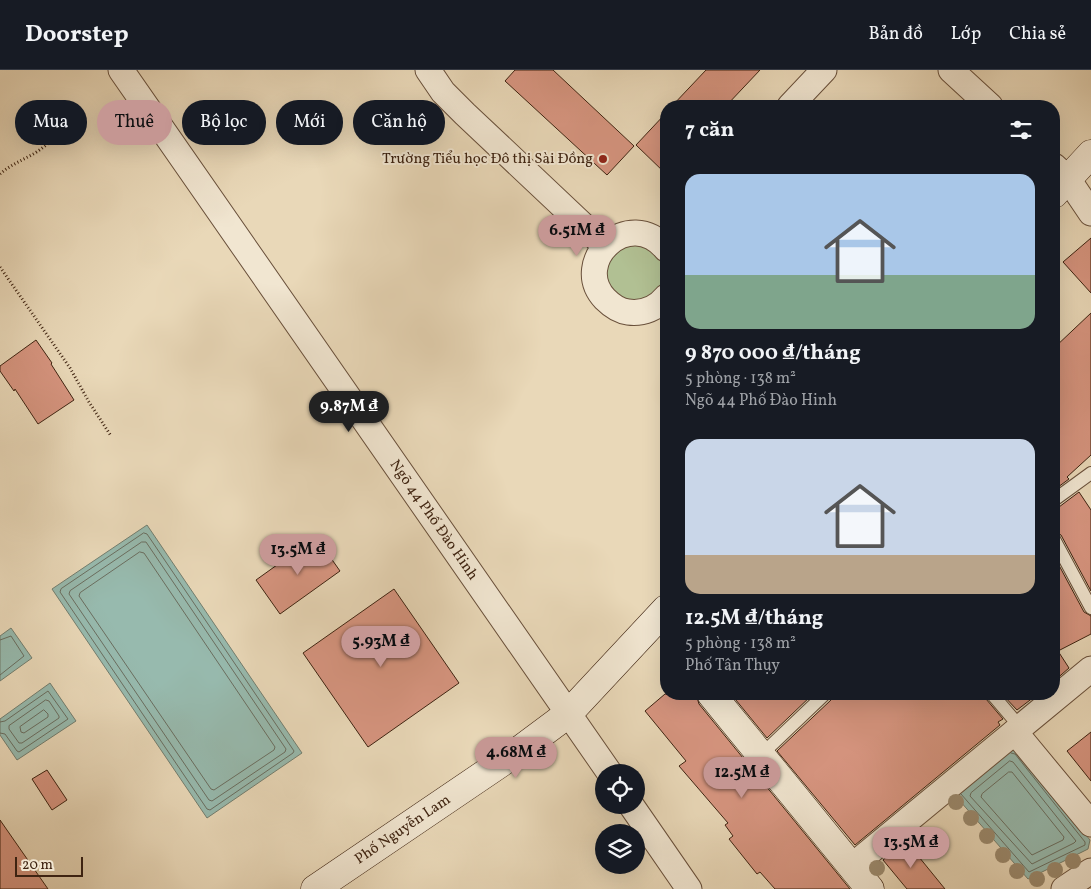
<!DOCTYPE html>
<html lang="vi">
<head>
<meta charset="utf-8">
<style>
	body { margin:0; font-family:Vollkorn,serif; background:#20242c; color:#f1f3f6; height:100vh; display:flex; flex-direction:column; font-size:19px; white-space:nowrap }
	* { box-sizing:border-box; margin:0 }
	p { font-size:16px; color:#9ea1a6 }
	.icon { flex:none; width:28px; height:28px; fill:none; stroke:currentColor; stroke-width:2; stroke-linecap:round; stroke-linejoin:round }
	.map { position:relative; flex:1; overflow:hidden }
	.details { position:absolute; left:660px; top:30px; width:400px; height:600px; display:flex; flex-direction:column; background:#171b24; border-radius:20px; box-shadow:0 5px 20px #0002 }
	.details>* { flex:none }
	.hud { position:absolute; left:15px; top:30px; width:475px; height:45px; display:flex; gap:10px }
	.tools { position:absolute; left:595px; top:694px; display:grid; gap:10px }
	.tools a { display:grid; place-items:center; width:50px; height:50px; border-radius:50%; background:#171b24; box-shadow:0 5px 20px #0002; font-size:25px }
	.scale { position:absolute; left:15px; bottom:12px; width:68px; box-sizing:border-box; padding-left:5px; border:2px solid #3e2311; border-top:0; font-size:14px; line-height:18px; white-space:nowrap; color:#3e2311; -webkit-text-stroke:4px #f1e6d1; paint-order:stroke }
	.price { position:absolute; translate:-50% -42px; padding:0 11px; border-radius:18px; background:#c59692; color:#111; font-size:16px; line-height:32px; filter:drop-shadow(0 1px 2px #0008) }
	.price::after { content:''; position:absolute; left:50%; top:30px; width:15px; height:11px; margin-left:-8px; background:inherit; clip-path:polygon(0 0,100% 0,50% 100%) }
	.price.current { background:#222; color:#fff }
	ul { padding:0; list-style:none }
	li { display:grid; align-content:center; gap:10px; height:265px; padding:0 25px }
	li span { display:grid; place-items:center; height:155px; border-radius:15px; color:#555 }
	li>.icon { margin-inline-start:auto }
	span .icon { width:90px; height:90px; fill:#fffc; stroke-width:1 }
	li b { font-size:21px }
	h2 { display:flex; justify-content:space-between; align-items:center; height:60px; padding:0 25px; font-size:21px }
	.chip { padding:0 18px; border-radius:22px; background:#171b24; box-shadow:0 5px 20px #0002; font-size:18px; line-height:45px }
	.chip.current { background:#c59692; color:#111 }
	header { display:flex; align-items:center; gap:30px; box-sizing:border-box; height:70px; padding:0 25px; background:#171b24; border-bottom:1px solid #363941 }
	header strong { font-size:24px }
	nav { display:flex; gap:28px; margin-inline-start:auto; font-size:18px }
	.map>svg:first-child { display:block }
	.green { fill:#b1c093; stroke:#787252 }
	.water { fill:#97baae; stroke:#737e6f }
	.lines { fill:none; stroke-linecap:round; stroke-linejoin:round }
	.shore { stroke:#6a6e60; stroke-width:1 }
	.building { fill:#d79580; stroke:#3e2311 }
	.lane-casing { stroke:#69503b; stroke-width:14 }
	.street-casing { stroke:#69503b; stroke-width:27 }
	.secondary-casing { stroke:#3e2311; stroke-width:29 }
	.path { stroke:#3e2311; stroke-width:3; stroke-dasharray:1 2.5; stroke-linecap:butt }
	.lane { stroke:#f1e6d1; stroke-width:12 }
	.street { stroke:#f1e6d1; stroke-width:25 }
	.secondary { stroke:#f1e6d1; stroke-width:28 }
	.tree { fill:#9b8a6e }
	.poi-dot { fill:#8f2418; stroke:#f1e6d1; stroke-width:2 }
	.labels { text-anchor:middle; dominant-baseline:central; stroke-width:4; stroke-linejoin:round; paint-order:stroke }
	.poi-label { font-size:15px; fill:#3e2311; stroke:#f1e6d1; text-anchor:end }
	.street-label { font-size:15px; fill:#3e2311; stroke:#f1e6d1 }
</style>
</head>
<body>
<header>
<strong>Doorstep</strong>
<nav><a>Bản đồ</a><a>Lớp</a><a>Chia sẻ</a></nav>
</header>
<div class="map">
<svg width="1091" height="819" viewBox="0 0 1091 819">
	<rect width="100%" height="100%" fill="#e9d8b8"/>
	<filter id="stains"><feTurbulence type="fractalNoise" baseFrequency=".004" numOctaves="4"/><feColorMatrix values="0 0 0 0 .2 0 0 0 0 .09 0 0 0 0 .02 0 0 0 .5 -.17"/></filter>
	<radialGradient id="worn" r=".72"><stop offset=".6" stop-color="#630" stop-opacity="0"/><stop offset="1" stop-color="#630" stop-opacity=".3"/></radialGradient>
	<path class="green" d="M636 172C643 177 653 181 659 186 663 190 664 196 664 201 664 241 606 240 606 205 606 180 616 182 636 172Z"/>
	<g class="water">
		<path d="M147 455 302 683 207 748 52 519Z"/>
		<path d="M11 558 32 588 0 611V566Z"/>
		<path d="M50 613 76 651 17 690 0 665V649Z"/>
		<path d="M1007 679 1018 680 1090 770 1088 779 1028 809 953 723Z"/>
	</g>
	<g class="lines">
		<g class="shore">
			<path d="M144 463 147 464 294 681 293 683 210 740 207 739 60 522 61 519Z"/>
			<path d="M142 472H146L286 679 285 682 212 731 209 730 69 524 70 521Z"/>
			<path d="M140 482 144 483 275 677 274 680 214 720 211 719 79 526 80 523Z"/>
			<path d="M0 570 11 566 24 586 0 605"/>
			<path d="M46 630 49 631 59 646V648L22 673H19L9 659V656Z"/>
			<path d="M44 640 48 644V647L24 663 21 662 20 657Z"/>
			<path d="M0 652 5 651 48 621 68 649 19 682 17 681 5 664 0 663"/>
			<path d="M1010 691 1013 692 1076 771 1074 773 1032 794 970 726 971 723Z"/>
			<path d="M1009 702H1012L1064 767 1063 770 1032 785 981 727 982 724Z"/>
			<path d="M961 724 1029 802 1085 775V772L1015 684 1011 683"/>
		</g>
	</g>
	<g class="building">
		<path d="M515 0H553L634 76 607 105 505 11Z"/>
		<path d="M706 0H760L726 36H672Z"/>
		<path d="M666 43V104L636 75Z"/>
		<path d="M1091 168V223L1063 192Z"/>
		<path d="M1091 243V385L1067 407 1069 409 1054 420V278Z"/>
		<path d="M36 270 52 293 51 294 74 330 38 354 15 319 14 321 0 301V296Z"/>
		<path d="M1079 422 1091 440V521L1061 465 1054 461V438L1059 437Z"/>
		<path d="M316 467 340 501 280 544 256 510Z"/>
		<path d="M1054 486 1084 542 1091 546V564L1058 581 1069 598 1054 611Z"/>
		<path d="M394 519 459 613 368 677 303 583Z"/>
		<path d="M665 624H696L699 634 850 819H775L760 802 757 804 729 769 733 766 725 755 728 753 679 696 686 691 645 641Z"/>
		<path d="M731 624H813L767 668Z"/>
		<path d="M833 624H984L986 629 1003 649 998 652 1000 655 855 775 777 681 831 630Z"/>
		<path d="M1002 624H1038L1017 640Z"/>
		<path d="M1091 662V711L1067 681Z"/>
		<path d="M47 700 67 730 52 740 32 709Z"/>
		<path d="M0 750 48 819H0Z"/>
		<path d="M906 771 945 819H907L883 790Z"/>
	</g>
	<g class="lines">
		<defs>
			<g id="lane">
				<path d="M1054 430 1091 403"/>
				<path d="M1054 469 1091 538"/>
				<path d="M992 624 1020 657"/>
				<path d="M760 686 825 624"/>
			</g>
			<g id="street">
				<path id="s1" d="M121 0 609 702"/>
				<path d="M428 0 443 22 465 44 605 176"/>
				<path d="M951 0 990 36"/>
				<path d="M790 36 824 0"/>
				<path d="M1054 96 1068 109 1091 143"/>
				<path d="M666 179C629 135 570 192 605 229 612 236 619 241 628 242 643 244 657 238 666 227"/>
				<path d="M1015 662 1091 754"/>
				<path d="M631 735 689 819"/>
				<path d="M851 797 1091 599"/>
				<path d="M1064 819 1091 801"/>
			</g>
			<g id="secondary">
				<path d="M1054 124 1091 84"/>
				<path d="M711 624 870 819"/>
				<path id="s2" d="M315 819 517 682 568 644 666 539"/>
			</g>
		</defs>
		<use href="#lane" class="lane-casing"/>
		<use href="#street" class="street-casing"/>
		<use href="#secondary" class="secondary-casing"/>
		<g class="path">
			<path d="M0 104C10 95 23 90 35 83 46 76 55 68 63 59"/>
			<path d="M0 197 70 298 89 332 111 366"/>
		</g>
		<use href="#lane" class="lane"/>
		<use href="#street" class="street"/>
		<use href="#secondary" class="secondary"/>
	</g>
	<g class="tree">
		<circle cx="956" cy="732" r="8"/>
		<circle cx="971" cy="748" r="8"/>
		<circle cx="987" cy="766" r="8"/>
		<circle cx="1003" cy="785" r="8"/>
		<circle cx="1073" cy="791" r="8"/>
		<circle cx="877" cy="798" r="8"/>
		<circle cx="1055" cy="800" r="8"/>
		<circle cx="1017" cy="801" r="8"/>
		<circle cx="1037" cy="809" r="8"/>
	</g>
	<circle class="poi-dot" cx="603" cy="89" r="5"/>
	<g class="labels">
		<g class="poi-label">
			<text x="593" y="89">Trường Tiểu học Đô thị Sài Đồng</text>
		</g>
		<g class="street-label">
			<text stroke="none"><textPath href="#s1" startOffset="548">Ngõ 44 Phố Đào Hinh</textPath></text>
			<text stroke="none"><textPath href="#s2" startOffset="106">Phố Nguyễn Lam</textPath></text>
		</g>
	</g>
	<rect width="100%" height="100%" filter="url(#stains)"/>
	<rect width="100%" height="100%" fill="url(#worn)"/>
</svg>
<div class="tools">
<a><svg class="icon" aria-label="locate" viewBox="0 0 24 24"><circle cx="12" cy="12" r="6"/><path d="M12 2v4M12 18v4M2 12h4M18 12h4"/></svg></a>
<a><svg class="icon" aria-label="layers" viewBox="0 0 24 24"><path d="M12 4l9 5-9 5-9-5zM3 14l9 5 9-5"/></svg></a>
</div>
<div class="scale">20 m</div>
<b class="price" style="left:577px;top:187px">6.51M ₫</b>
<b class="price current" style="left:349px;top:363px">9.87M ₫</b>
<b class="price" style="left:298px;top:506px">13.5M ₫</b>
<b class="price" style="left:381px;top:598px">5.93M ₫</b>
<b class="price" style="left:516px;top:709px">4.68M ₫</b>
<b class="price" style="left:742px;top:729px">12.5M ₫</b>
<b class="price" style="left:911px;top:799px">13.5M ₫</b>
<div class="hud">
<a class="chip">Mua</a>
<a class="chip current">Thuê</a>
<a class="chip">Bộ lọc</a>
<a class="chip">Mới</a>
<a class="chip">Căn hộ</a>
</div>
<section class="details">
<h2>7 căn<svg class="icon" aria-label="filters" viewBox="0 0 24 24"><path d="M4 7h16M4 17h16"/><circle cx="9" cy="7" r="2"/><circle cx="15" cy="17" r="2"/></svg></h2>
<ul>
<li><span style="background:linear-gradient(#a9c7e8 65%,#7fa58c 0)"><svg class="icon" aria-label="home" viewBox="0 0 24 24"><path d="M3 11l9-7 9 7M6 9v11h12V9"/></svg></span><div><b>9 870 000 ₫/tháng</b><p>5 phòng · 138 m²</p><p>Ngõ 44 Phố Đào Hinh</p></div></li>
<li><span style="background:linear-gradient(#c9d6e8 75%,#b9a48a 0)"><svg class="icon" aria-label="home" viewBox="0 0 24 24"><path d="M3 11l9-7 9 7M6 9v11h12V9"/></svg></span><div><b>12.5M ₫/tháng</b><p>5 phòng · 138 m²</p><p>Phố Tân Thụy</p></div></li>
</ul>
</section>
</div>
</body>
</html>
